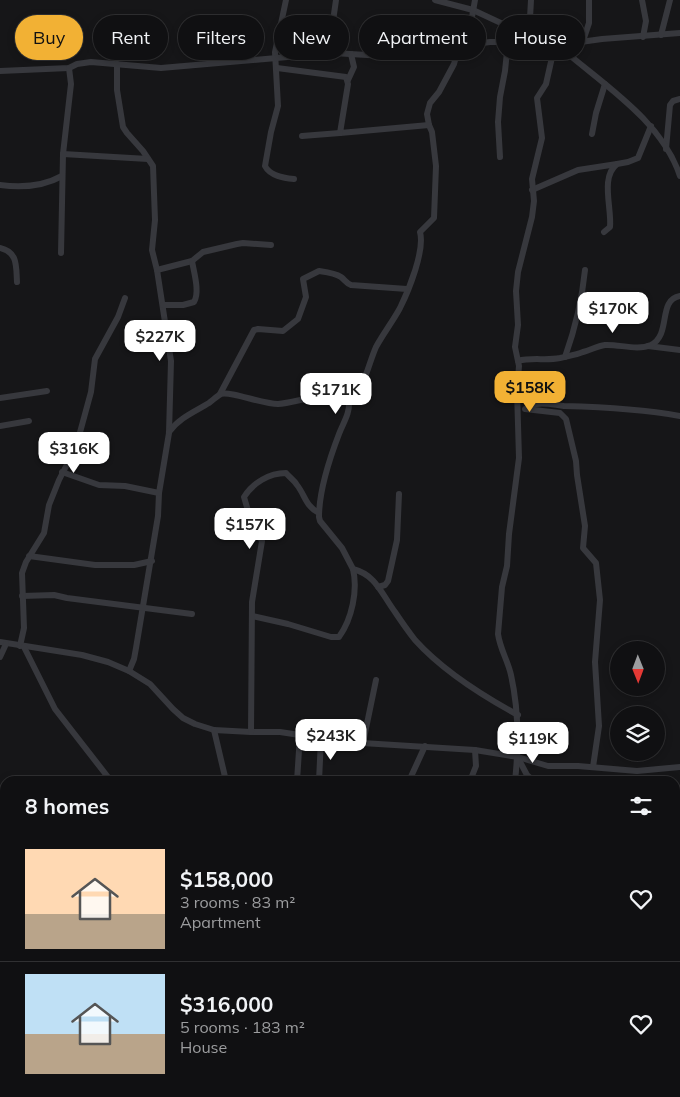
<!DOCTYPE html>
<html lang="en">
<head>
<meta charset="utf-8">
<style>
	body { margin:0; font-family:Mulish,sans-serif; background:#1e1e20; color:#f1f3f6; height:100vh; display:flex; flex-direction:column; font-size:19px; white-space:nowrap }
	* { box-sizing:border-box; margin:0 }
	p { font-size:16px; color:#9c9d9f }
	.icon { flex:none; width:28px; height:28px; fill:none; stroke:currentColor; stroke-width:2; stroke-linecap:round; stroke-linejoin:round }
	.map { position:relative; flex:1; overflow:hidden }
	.panel { position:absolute; left:0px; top:776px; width:680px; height:321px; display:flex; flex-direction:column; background:#101012; border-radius:15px 15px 0 0; box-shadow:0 2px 8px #0003,0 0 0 1px #303032 }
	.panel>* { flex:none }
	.hud { position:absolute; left:15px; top:15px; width:650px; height:45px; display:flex; gap:10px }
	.needle { width:32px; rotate:179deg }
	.buttons { position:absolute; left:610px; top:641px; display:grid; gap:10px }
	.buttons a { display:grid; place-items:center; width:55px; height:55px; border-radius:50%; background:#101012; box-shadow:0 2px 8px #0003,0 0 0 1px #303032; font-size:25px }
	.price { position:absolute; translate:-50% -42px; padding:0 11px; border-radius:10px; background:#fff; color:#222; font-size:16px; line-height:32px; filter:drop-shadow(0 1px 2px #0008) }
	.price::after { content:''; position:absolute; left:50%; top:30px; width:15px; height:11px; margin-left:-8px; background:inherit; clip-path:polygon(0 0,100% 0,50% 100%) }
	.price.selected { background:#f2b134; color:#111 }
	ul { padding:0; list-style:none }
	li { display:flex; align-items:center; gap:15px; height:125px; padding:0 25px }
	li+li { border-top:1px solid #303032 }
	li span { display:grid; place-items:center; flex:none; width:140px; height:100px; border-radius:0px; color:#555 }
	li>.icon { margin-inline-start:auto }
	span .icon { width:60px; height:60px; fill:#fffc; stroke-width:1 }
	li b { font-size:21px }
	h2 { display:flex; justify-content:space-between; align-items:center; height:60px; padding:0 25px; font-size:21px }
	.chip { padding:0 18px; border-radius:22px; background:#101012; box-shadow:0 2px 8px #0003,0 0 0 1px #303032; font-size:18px; line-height:45px }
	.chip.selected { background:#f2b134; color:#111 }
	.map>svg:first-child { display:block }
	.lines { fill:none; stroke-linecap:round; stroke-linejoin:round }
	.minor { stroke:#37383d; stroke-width:6 }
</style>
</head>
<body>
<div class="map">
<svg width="680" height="1097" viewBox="0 0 680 1097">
	<rect width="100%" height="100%" fill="#161618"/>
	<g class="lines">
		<g class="minor">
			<path d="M286 0 275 52 278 106 271 132 265 166C270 176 284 178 294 179"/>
			<path d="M435 0 473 10 548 45H559L602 39 680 33"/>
			<path d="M642 0 646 21 643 37"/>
			<path d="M525 34 530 18 531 0"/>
			<path d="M661 35 670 0"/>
			<path d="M583 41 589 23V0"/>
			<path d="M467 45 475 0"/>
			<path d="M459 46 454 64 439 92 430 103 427 114 429 125 432 132 436 166 434 218 420 232C425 250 409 290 400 308 393 321 383 334 376 347 368 365 365 388 349 401 350 414 343 423 339 434 329 460 319 490 319 517L320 521 342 548 353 569C376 575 381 593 395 612 401 621 408 631 415 640 443 671 481 695 518 715"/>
			<path d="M333 53C325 39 330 36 333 21 334 14 335 7 336 0"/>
			<path d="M117 64V90L123 127 127 133 143 151 153 166 155 220 152 250 157 270 171 361 169 433 159 493 158 516 136 648 134 659 129 671"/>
			<path d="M277 68 346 77 348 84 340 133 429 125"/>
			<path d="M0 71 69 68 77 64 91 62 161 68 333 53 384 56 490 42H508L512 28"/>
			<path d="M348 80 354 67 351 54"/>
			<path d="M592 134 596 113 605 84"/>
			<path d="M302 136 340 133"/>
			<path d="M666 149 670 105 673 101 680 99"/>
			<path d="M63 154 148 159"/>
			<path d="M500 157 498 122 500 97 505 71 508 42"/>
			<path d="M0 185C22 188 42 187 62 176"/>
			<path d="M532 190 578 170 617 164"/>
			<path d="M604 232 610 227C612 208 600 177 617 164L628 162 638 158 651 126"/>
			<path d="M0 248C18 252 16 266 17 282"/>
			<path d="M61 253 63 154 71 84 69 68"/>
			<path d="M157 270 192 261 203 252 237 244 243 243 271 245"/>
			<path d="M163 305H183L194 302C200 292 194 273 192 261"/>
			<path d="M648 346 680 350"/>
			<path d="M565 357C575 329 582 300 585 270"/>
			<path d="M518 361C532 357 546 361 560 358 568 356 576 355 583 352 591 350 597 346 605 345 619 344 637 351 651 345 672 334 657 300 680 296"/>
			<path d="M220 394 254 330 258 329 283 331 298 319 306 297 303 279 319 271C326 272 335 273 341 277 345 280 346 283 351 285L407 289"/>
			<path d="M0 398 47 391"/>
			<path d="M525 409 560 413 566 419 576 461 577 475 585 526 583 548 596 563 600 600 595 662 599 726 593 767"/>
			<path d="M526 409C529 408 533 405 536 404 544 402 555 405 564 406 602 407 642 409 680 416"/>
			<path d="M0 426 29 421"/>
			<path d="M169 432C179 418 194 412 209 403 213 400 217 396 221 394 231 391 262 404 278 404 298 403 329 388 349 401"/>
			<path d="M62 472 99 485 125 486 159 493"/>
			<path d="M29 556 95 565H134L152 561"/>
			<path d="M378 587 385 585 388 581 397 540 399 494"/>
			<path d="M22 596 54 595 67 598 192 614"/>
			<path d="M252 616 288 624 331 637H339C352 619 358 590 353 569"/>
			<path d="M0 642 82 655 108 662 129 671 150 684 173 709 183 718 195 724 214 730 251 732H280L346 742 475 750 518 757 548 766H578L637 771 680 767"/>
			<path d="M20 646 24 628 22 573 26 562 44 533 49 505 59 480 76 447 91 392 95 359 118 317 125 298"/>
			<path d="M24 647 55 709 111 781"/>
			<path d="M0 657 6 644"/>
			<path d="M214 730 226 781"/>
			<path d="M251 732 252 602 262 541 251 521 244 497C253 483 269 473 286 473 289 477 294 480 297 485 305 495 306 507 319 513"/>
			<path d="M363 743 376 680"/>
			<path d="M518 758 527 775 534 781"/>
			<path d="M102 781 110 779"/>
			<path d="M297 781 300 735"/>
			<path d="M319 781 321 739"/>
			<path d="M409 781 425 746"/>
			<path d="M470 781 476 766 475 750"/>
			<path d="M515 781C519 745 519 711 511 675 508 661 500 649 498 634L502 587 507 566 509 534 519 458 517 391 519 366 515 347 518 325 516 291 518 272 532 217 534 201 532 179 542 138 537 98 546 84 555 44C560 50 567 53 573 58 613 91 663 125 680 176"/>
			<path d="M0 858 5 813"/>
			<path d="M675 865 680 868"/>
			<path d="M675 928 680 930"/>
			<path d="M0 965 5 964"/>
			<path d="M675 988 680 989"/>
			<path d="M675 1044 680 1051"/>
			<path d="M0 1074H5"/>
			<path d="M162 1092V1097"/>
			<path d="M213 1092 216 1097"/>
			<path d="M420 1092 421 1097"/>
			<path d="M607 1092V1097"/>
			<path d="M296 1094 301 1092"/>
			<path d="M383 1097V1092"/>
			<path d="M521 1097 524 1092"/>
		</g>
	</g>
</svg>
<div class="buttons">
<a><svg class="needle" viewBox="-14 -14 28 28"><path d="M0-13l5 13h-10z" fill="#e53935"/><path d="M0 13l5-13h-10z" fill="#9c9d9f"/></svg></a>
<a><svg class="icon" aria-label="layers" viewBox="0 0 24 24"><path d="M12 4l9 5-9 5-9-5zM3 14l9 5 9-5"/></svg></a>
</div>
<b class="price" style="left:613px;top:334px">$170K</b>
<b class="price" style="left:160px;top:362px">$227K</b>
<b class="price selected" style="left:530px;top:413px">$158K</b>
<b class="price" style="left:336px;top:415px">$171K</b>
<b class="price" style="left:74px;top:474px">$316K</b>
<b class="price" style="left:250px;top:550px">$157K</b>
<b class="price" style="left:331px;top:761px">$243K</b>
<b class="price" style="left:533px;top:764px">$119K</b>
<div class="hud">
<a class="chip selected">Buy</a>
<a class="chip">Rent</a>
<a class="chip">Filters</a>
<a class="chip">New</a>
<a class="chip">Apartment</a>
<a class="chip">House</a>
</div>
<section class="panel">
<h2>8 homes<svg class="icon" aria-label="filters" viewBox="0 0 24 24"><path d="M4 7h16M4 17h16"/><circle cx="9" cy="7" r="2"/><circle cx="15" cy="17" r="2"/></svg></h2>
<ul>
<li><span style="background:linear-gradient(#ffd9b3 65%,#b9a48a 0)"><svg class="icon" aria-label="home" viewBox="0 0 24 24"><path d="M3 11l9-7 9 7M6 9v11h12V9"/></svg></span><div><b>$158,000</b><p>3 rooms · 83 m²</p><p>Apartment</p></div><svg class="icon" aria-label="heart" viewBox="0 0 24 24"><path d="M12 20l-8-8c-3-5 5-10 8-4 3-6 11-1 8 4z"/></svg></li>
<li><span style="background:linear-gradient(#bfe0f5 60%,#b9a48a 0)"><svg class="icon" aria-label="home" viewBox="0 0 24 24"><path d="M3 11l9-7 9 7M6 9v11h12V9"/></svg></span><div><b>$316,000</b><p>5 rooms · 183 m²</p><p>House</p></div><svg class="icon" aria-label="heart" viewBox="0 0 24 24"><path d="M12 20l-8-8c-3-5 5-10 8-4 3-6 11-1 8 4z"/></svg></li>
</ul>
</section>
</div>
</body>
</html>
